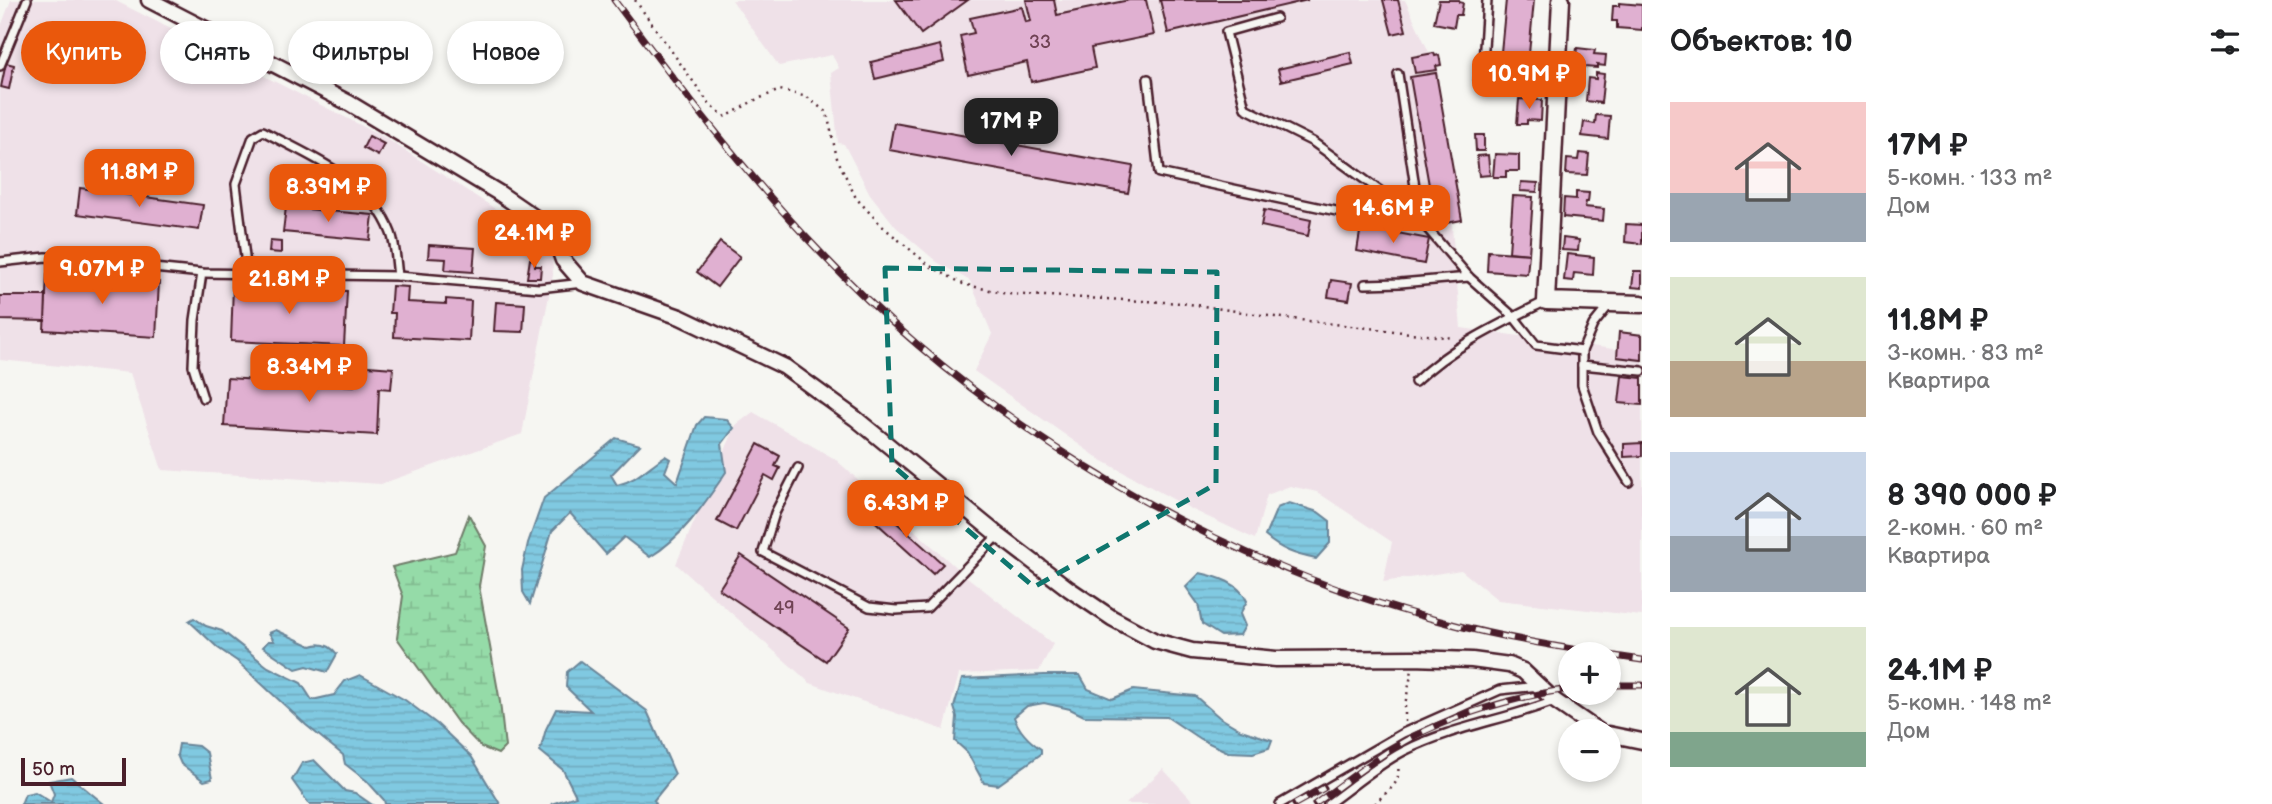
<!DOCTYPE html>
<html lang="ru">
<head>
<meta charset="utf-8">
<style>
	body { margin:0; font-family:"Balsamiq Sans",sans-serif; background:#f6f6f6; color:#202124; height:100vh; display:flex; flex-direction:column; font-size:26px; white-space:nowrap }
	* { box-sizing:border-box; margin:0 }
	p { font-size:23px; color:#757577 }
	.icon { flex:none; width:38px; height:38px; fill:none; stroke:currentColor; stroke-width:2; stroke-linecap:round; stroke-linejoin:round }
	.map { position:relative; flex:1; overflow:hidden }
	.sheet { display:flex; flex-direction:column; background:#fff; width:630px }
	.sheet>* { flex:none }
	.guide { position:absolute; left:21px; top:21px; width:665px; height:63px; display:flex; gap:14px }
	.fabs { position:absolute; left:1558px; top:642px; display:grid; gap:14px }
	.fabs a { display:grid; place-items:center; width:63px; height:63px; border-radius:50%; background:#fff; box-shadow:0 4px 10px #0003; font-size:35px }
	.scale { position:absolute; left:21px; bottom:18px; width:105px; box-sizing:border-box; padding-left:7px; border:4px solid #4a1f2b; border-top:0; font-size:19px; line-height:24px; white-space:nowrap; color:#4a1f2b; -webkit-text-stroke:5px #f6f6f2; paint-order:stroke }
	.price { position:absolute; translate:-50% -60px; padding:0 16px; border-radius:14px; background:#ea580c; color:#fff; font-size:23px; line-height:46px; filter:drop-shadow(0 2px 4px #0008) }
	.price::after { content:''; position:absolute; left:50%; top:42px; width:21px; height:16px; margin-left:-10px; background:inherit; clip-path:polygon(0 0,100% 0,50% 100%) }
	.price.active { background:#222; color:#fff }
	ul { padding:0; list-style:none }
	li { display:flex; align-items:center; gap:21px; height:175px; padding:0 28px }
	li span { display:grid; place-items:center; flex:none; width:196px; height:140px; border-radius:0px; color:#555 }
	li>.icon { margin-inline-start:auto }
	span .icon { width:84px; height:84px; fill:#fffc; stroke-width:1 }
	li b { font-size:30px }
	h2 { display:flex; justify-content:space-between; align-items:center; height:84px; padding:0 28px; font-size:30px }
	.chip { padding:0 24px; border-radius:32px; background:#fff; box-shadow:0 4px 10px #0003; font-size:24px; line-height:63px }
	.chip.active { background:#ea580c; color:#fff }
	main { display:flex; flex:1; min-height:0 }
	.map>svg:first-child { display:block }
	.built { fill:#efe1e8 }
	.wetland { fill:url(#wetland-marsh); stroke:#707d6a; stroke-width:2 }
	.water { fill:url(#water-rules); stroke:#6a8598; stroke-width:2 }
	.building { fill:#e0b0d1; stroke:#4a1f2b; stroke-width:2 }
	.lines { fill:none; stroke-linecap:round; stroke-linejoin:round }
	.service-casing { stroke:#4a1f2b; stroke-width:12 }
	.minor-casing { stroke:#4a1f2b; stroke-width:19 }
	.tertiary-casing { stroke:#4a1f2b; stroke-width:21 }
	.path { stroke:#4a1f2b; stroke-width:2.5; stroke-dasharray:2 5; stroke-linecap:butt }
	.service { stroke:#f6f6f2; stroke-width:7 }
	.minor { stroke:#f6f6f2; stroke-width:14 }
	.tertiary { stroke:#f6f6f2; stroke-width:16 }
	.rail-casing { stroke:#4a1f2b; stroke-width:7 }
	.rail { stroke:#f6f6f2; stroke-width:4.5; stroke-dasharray:13; stroke-linecap:butt }
	.marked { fill:none; stroke:#0f766e; stroke-width:5; stroke-dasharray:14 9; stroke-linejoin:round }
	.labels { text-anchor:middle; dominant-baseline:central; stroke-width:5; stroke-linejoin:round; paint-order:stroke }
	.number-label { font-size:18px; fill:#704354 }
</style>
</head>
<body>
<main>
<div class="map">
<svg width="1642" height="804" viewBox="0 0 1642 804">
	<defs>
		<pattern id="wetland-marsh" width="20" height="14" patternUnits="userSpaceOnUse" patternTransform="scale(1.75)"><rect width="20" height="14" fill="#95dba8"/><path d="M1 5h8M5 5V1M11 12h8M15 12V8" fill="none" stroke="#82bc91"/></pattern>
		<pattern id="water-rules" width="6" height="5" patternUnits="userSpaceOnUse" patternTransform="scale(1.75)"><rect width="6" height="5" fill="#80c9e1"/><path d="M0 2.5h6" fill="none" stroke="#70acc1"/></pattern>
	</defs>
	<rect width="100%" height="100%" fill="#f6f6f2"/>
	<filter id="ink" filterUnits="userSpaceOnUse"><feTurbulence type="fractalNoise" baseFrequency=".0143" numOctaves="2"/><feDisplacementMap in="SourceGraphic" scale="14" xChannelSelector="R" yChannelSelector="G"/><feConvolveMatrix kernelMatrix="1 2 1 2 8 2 1 2 1" color-interpolation-filters="sRGB"/></filter>
	<g filter="url(#ink)">
		<g class="built">
			<path d="M11 0H114L384 137 528 230 552 251 553 275 522 434 381 484 162 470 130 373 0 360V29Z"/>
			<path d="M732 0H1405L1438 72 1461 328 1642 353V616L1498 600 1461 570 1383 582 1392 542 1317 492 1290 486 1267 495 1255 539 1193 510 1101 460 974 371 992 334 970 281 937 262 896 227 870 194 844 144 838 143 831 73 839 68 832 55 779 66Z"/>
			<path d="M753 412 835 459 962 573 1053 644 1039 671 959 674 944 730 810 683 676 564 736 425Z"/>
			<path d="M1163 769 1193 801 1189 804H1126Z"/>
		</g>
		<path class="wetland" d="M469 515 486 546 479 586 500 702 505 747 498 754 481 747 458 723 397 638 403 596 392 567 455 552Z"/>
		<g class="water">
			<path d="M704 417 726 419 734 428 722 444 726 472C705 503 683 537 650 557L624 537 606 554 570 513 552 531 530 604 523 592 522 570 528 543 544 498 616 438 640 445 611 475 617 485C636 481 648 467 665 456L670 459 665 472 677 483 697 425Z"/>
			<path d="M1289 503 1318 512 1330 521V543L1316 559C1296 555 1281 550 1265 536L1277 508Z"/>
			<path d="M1200 573C1219 577 1239 583 1247 601L1240 614 1245 626 1240 635 1221 636 1202 624 1198 604 1186 587Z"/>
			<path d="M194 618 206 626 222 631 268 667 301 683 312 700 334 695 345 681 360 675 405 700 437 724 471 756 500 804H385L384 800 367 781 345 764 343 755 306 725 237 661 218 648 189 621Z"/>
			<path d="M276 630 311 646C322 642 330 645 337 654L327 672 307 666 296 669 263 647 268 641H274L269 633Z"/>
			<path d="M580 661 647 711 675 774 654 800 656 804H551L576 796 563 770 540 751 546 729 556 709 591 711 566 687 567 672Z"/>
			<path d="M1044 675H1080L1088 689 1112 699 1133 690 1195 696 1219 717 1241 730 1272 740 1269 748 1253 753 1228 752 1200 739 1167 717 1084 716 1070 709 1044 703 1027 706 1014 717C1019 731 1029 741 1041 749V754L998 785 984 783 967 752 955 741 957 717 954 707 962 679Z"/>
			<path d="M179 744 198 746 207 753 212 779 204 781 181 764 177 755Z"/>
			<path d="M314 760 345 791 355 793 371 804H309L292 780 302 763Z"/>
			<path d="M71 777 104 804H21L25 794 35 792 51 802 54 794 49 781Z"/>
		</g>
		<g class="building">
			<path d="M896 0H968L921 34Z"/>
			<path d="M1026 0H1054L1057 15 1129 0H1146L1154 35 1091 48 1095 68 1031 82 1027 62 968 75 960 36 974 33 970 18 1022 7 1026 22 1031 21Z"/>
			<path d="M1160 0H1308L1168 33Z"/>
			<path d="M1383 0H1398L1406 31 1392 34Z"/>
			<path d="M1439 0H1459V2L1463 3 1461 15H1456L1454 27 1434 23Z"/>
			<path d="M1506 0H1534L1527 75 1499 73Z"/>
			<path d="M1619 3 1642 5V30L1617 28V21H1612L1613 6H1619Z"/>
			<path d="M940 45 944 62 875 79 871 62Z"/>
			<path d="M1577 48 1595 50 1594 54 1606 55 1605 66 1597 65V68L1584 67V63L1575 62Z"/>
			<path d="M1350 52 1353 64 1281 81 1278 69Z"/>
			<path d="M1434 53 1435 56 1439 55 1441 65 1436 66 1437 70 1415 73 1412 57Z"/>
			<path d="M6 63 14 65 9 89 1 87Z"/>
			<path d="M1436 73 1462 220 1436 225 1410 77Z"/>
			<path d="M1596 73 1604 74 1601 103 1586 101 1588 78 1596 79Z"/>
			<path d="M1519 99 1542 100 1541 121 1527 120V124H1517Z"/>
			<path d="M1596 115 1610 116 1608 139 1582 136 1584 122 1595 124Z"/>
			<path d="M894 123 1133 166 1128 193 889 150Z"/>
			<path d="M1475 135H1484V151H1476Z"/>
			<path d="M369 136 384 144 378 156 363 148Z"/>
			<path d="M1579 153 1589 154 1587 175 1566 174 1567 159 1578 160Z"/>
			<path d="M1495 154 1519 155V171H1506V177H1493Z"/>
			<path d="M1488 155 1490 175 1479 176 1477 156Z"/>
			<path d="M1521 182 1538 183 1537 192 1520 191Z"/>
			<path d="M80 188 203 205 199 230 77 214Z"/>
			<path d="M1576 192 1589 193 1588 202H1586L1585 207 1604 209 1603 221 1563 217 1564 198 1576 199Z"/>
			<path d="M1513 196 1533 197 1529 254 1509 252Z"/>
			<path d="M286 207 373 215 370 240 283 232Z"/>
			<path d="M1264 210 1311 220 1308 236 1261 226Z"/>
			<path d="M1626 224 1642 225V244L1625 242Z"/>
			<path d="M1361 226 1429 239 1424 264 1357 251Z"/>
			<path d="M1563 238 1579 240 1578 251 1562 250Z"/>
			<path d="M270 241 281 242V253L269 252Z"/>
			<path d="M720 242 740 257 717 287 697 272Z"/>
			<path d="M429 245 475 248 473 272 445 270 446 259 428 258Z"/>
			<path d="M1488 251 1529 254 1527 274 1487 271Z"/>
			<path d="M1567 254 1594 257 1593 275 1574 273 1573 281 1564 280Z"/>
			<path d="M530 259 535 260V266H541L540 278H527Z"/>
			<path d="M1634 271H1642V288L1632 287Z"/>
			<path d="M47 275 159 282 156 337 44 330Z"/>
			<path d="M1331 280 1352 283 1349 300 1328 297Z"/>
			<path d="M233 286 347 291 344 346 231 341Z"/>
			<path d="M392 286 408 287 407 302 446 304V299L471 301 469 341 394 337 395 313H390Z"/>
			<path d="M0 296H46L45 321 0 320Z"/>
			<path d="M496 302 525 304 523 332 494 331Z"/>
			<path d="M1619 332 1642 335V360L1617 357Z"/>
			<path d="M355 365 393 368 391 389 379 388 377 435 224 426 227 378 354 386Z"/>
			<path d="M1622 376 1642 378V405L1619 403Z"/>
			<path d="M1642 443V456L1624 457V444Z"/>
			<path d="M758 444 780 456 775 466 780 468 774 480 765 475 736 531 717 521Z"/>
			<path d="M878 506 943 564 933 574 869 516Z"/>
			<path d="M741 555 849 628 826 661 719 589Z"/>
		</g>
		<g class="lines">
			<defs>
				<g id="service">
					<path d="M1276 18 1226 32 1245 108 1313 142 1420 220 1469 277 1514 317 1536 345 1582 351 1593 325 1610 304"/>
					<path d="M0 66 27 0"/>
					<path d="M1398 74 1420 220"/>
					<path d="M1148 79 1159 173 1341 212 1417 219"/>
					<path d="M1482 79 1487 0"/>
					<path d="M0 262 46 257 202 273 398 276 539 288 583 283"/>
					<path d="M202 273 195 320 193 366 203 398"/>
					<path d="M247 273 236 184 253 137 263 131C310 157 371 179 391 233 396 246 396 263 398 276"/>
					<path d="M1365 284 1400 283 1469 277"/>
					<path d="M1582 351V385L1598 432 1629 482"/>
					<path d="M1582 365 1642 371"/>
					<path d="M1415 382C1452 346 1500 324 1546 301"/>
					<path d="M798 468 775 513 763 552 869 607 896 610 927 608 998 535"/>
					<path d="M1280 804 1403 733 1500 690 1539 686"/>
					<path d="M1328 804C1352 787 1377 765 1404 751 1451 727 1505 720 1554 701"/>
				</g>
				<g id="minor">
					<path d="M149 0 349 103 499 193 537 219 555 238 563 260 583 283 680 317 785 367 855 418 998 535 1069 589 1112 618 1155 641 1192 651 1276 659 1413 658 1472 660 1509 665 1523 671 1555 701 1600 732"/>
					<path d="M1482 79 1556 87"/>
					<path d="M1608 734 1642 741"/>
				</g>
				<path id="tertiary" d="M1561 0 1546 301 1642 304"/>
			</defs>
			<use href="#service" class="service-casing"/>
			<use href="#minor" class="minor-casing"/>
			<use href="#tertiary" class="tertiary-casing"/>
			<g class="path">
				<path d="M635 0 710 105 726 117 753 101 780 90 807 97 827 113 837 158 856 198 882 226 930 266 963 284 1007 294 1183 303 1275 317 1453 338"/>
				<path d="M1405 722V705L1412 670"/>
				<path d="M1375 804C1387 789 1401 787 1398 765"/>
			</g>
			<use href="#service" class="service"/>
			<use href="#minor" class="minor"/>
			<use href="#tertiary" class="tertiary"/>
			<defs>
				<g id="rail">
					<path d="M614 0C679 87 745 173 820 252 984 426 1216 564 1448 623 1499 637 1552 646 1604 654"/>
					<path d="M1608 655 1642 660"/>
					<path d="M1608 685H1642"/>
					<path d="M1295 804 1324 788"/>
					<path d="M1315 804C1343 784 1370 762 1400 744 1443 718 1520 695 1570 689"/>
				</g>
			</defs>
			<use href="#rail" class="rail-casing"/>
			<use href="#rail" class="rail"/>
		</g>
	</g>
	<path class="marked" d="M885 268 1217 272 1216 484 1034 587 892 465Z"/>
	<g class="labels">
		<g class="number-label">
			<text x="1040" y="42">33</text>
			<text x="784" y="608">49</text>
		</g>
	</g>
</svg>
<div class="fabs">
<a>+</a>
<a>−</a>
</div>
<div class="scale">50 m</div>
<b class="price" style="left:1529px;top:111px">10.9M ₽</b>
<b class="price active" style="left:1011px;top:158px">17M ₽</b>
<b class="price" style="left:139px;top:209px">11.8M ₽</b>
<b class="price" style="left:328px;top:224px">8.39M ₽</b>
<b class="price" style="left:1393px;top:245px">14.6M ₽</b>
<b class="price" style="left:534px;top:270px">24.1M ₽</b>
<b class="price" style="left:102px;top:306px">9.07M ₽</b>
<b class="price" style="left:289px;top:316px">21.8M ₽</b>
<b class="price" style="left:309px;top:404px">8.34M ₽</b>
<b class="price" style="left:906px;top:540px">6.43M ₽</b>
<div class="guide">
<a class="chip active">Купить</a>
<a class="chip">Снять</a>
<a class="chip">Фильтры</a>
<a class="chip">Новое</a>
</div>
</div>
<section class="sheet">
<h2>Объектов: 10<svg class="icon" aria-label="filters" viewBox="0 0 24 24"><path d="M4 7h16M4 17h16"/><circle cx="9" cy="7" r="2"/><circle cx="15" cy="17" r="2"/></svg></h2>
<ul>
<li><span style="background:linear-gradient(#f6c9c9 65%,#9aa5b1 0)"><svg class="icon" aria-label="home" viewBox="0 0 24 24"><path d="M3 11l9-7 9 7M6 9v11h12V9"/></svg></span><div><b>17M ₽</b><p>5-комн. · 133 m²</p><p>Дом</p></div></li>
<li><span style="background:linear-gradient(#dfe7d0 60%,#b9a48a 0)"><svg class="icon" aria-label="home" viewBox="0 0 24 24"><path d="M3 11l9-7 9 7M6 9v11h12V9"/></svg></span><div><b>11.8M ₽</b><p>3-комн. · 83 m²</p><p>Квартира</p></div></li>
<li><span style="background:linear-gradient(#c9d6e8 60%,#9aa5b1 0)"><svg class="icon" aria-label="home" viewBox="0 0 24 24"><path d="M3 11l9-7 9 7M6 9v11h12V9"/></svg></span><div><b>8 390 000 ₽</b><p>2-комн. · 60 m²</p><p>Квартира</p></div></li>
<li><span style="background:linear-gradient(#dfe7d0 75%,#7fa58c 0)"><svg class="icon" aria-label="home" viewBox="0 0 24 24"><path d="M3 11l9-7 9 7M6 9v11h12V9"/></svg></span><div><b>24.1M ₽</b><p>5-комн. · 148 m²</p><p>Дом</p></div></li>
</ul>
</section>
</main>
</body>
</html>
